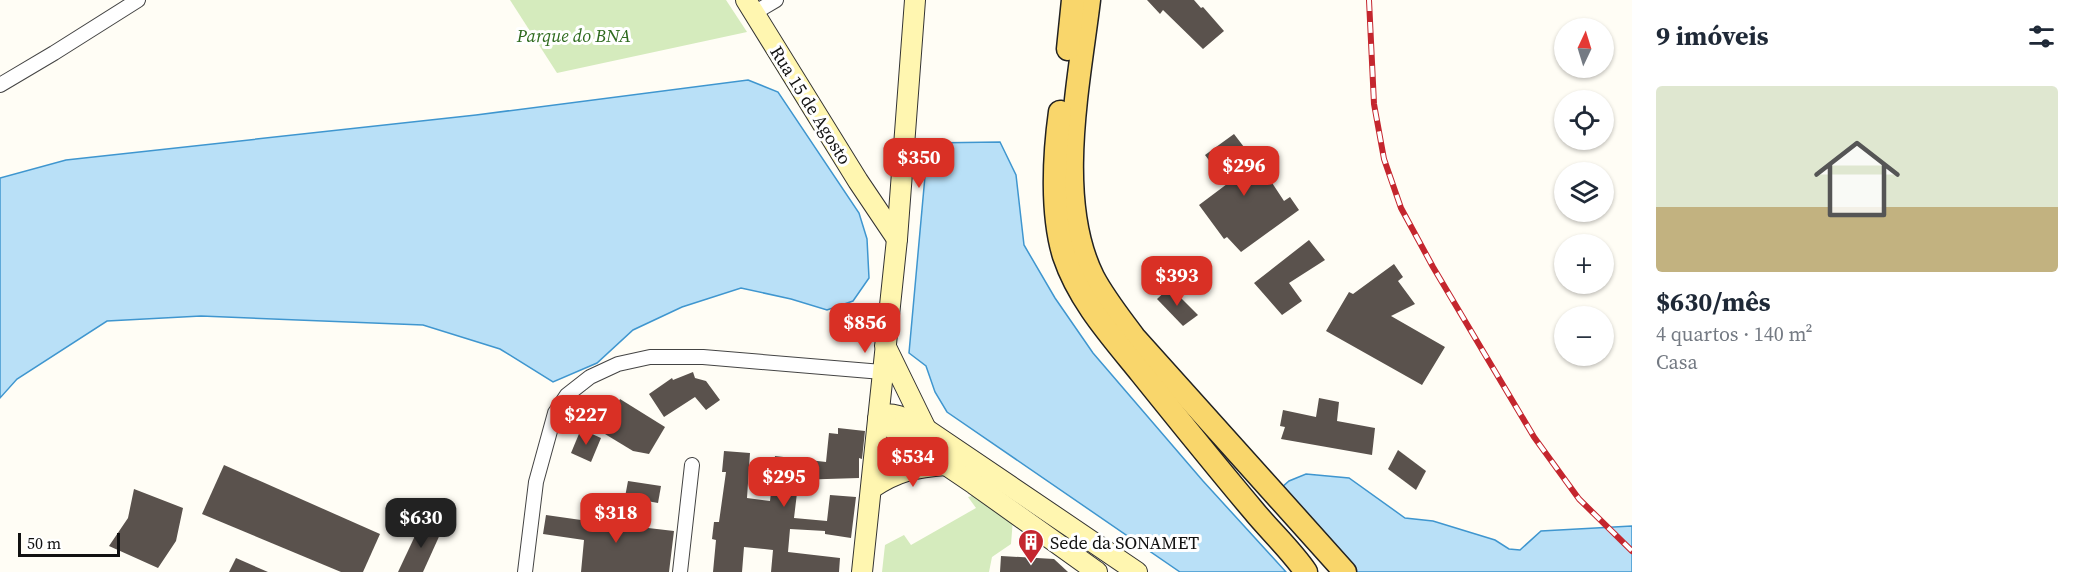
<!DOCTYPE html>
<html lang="pt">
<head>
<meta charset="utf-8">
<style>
	body { margin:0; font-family:"Source Serif 4",serif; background:#f6f6f7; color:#1f2937; height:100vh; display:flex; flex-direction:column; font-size:22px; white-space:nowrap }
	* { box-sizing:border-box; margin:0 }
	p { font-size:20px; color:#747a83 }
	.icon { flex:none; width:33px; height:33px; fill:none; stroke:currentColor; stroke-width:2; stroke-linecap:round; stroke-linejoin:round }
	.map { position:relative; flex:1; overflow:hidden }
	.sheet { display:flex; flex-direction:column; background:#fff; width:450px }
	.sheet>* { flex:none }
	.needle { width:39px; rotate:4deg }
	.tools { position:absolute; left:1554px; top:18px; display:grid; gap:12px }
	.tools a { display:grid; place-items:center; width:60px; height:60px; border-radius:50%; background:#fff; box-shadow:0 2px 4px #0004; font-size:30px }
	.scale { position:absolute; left:18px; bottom:15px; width:102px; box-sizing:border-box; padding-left:6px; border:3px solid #111; border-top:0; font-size:16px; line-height:21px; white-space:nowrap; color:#111; -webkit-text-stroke:4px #fff; paint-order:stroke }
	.price { position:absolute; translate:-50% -51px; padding:0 14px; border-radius:12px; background:#d93025; color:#fff; font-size:20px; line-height:39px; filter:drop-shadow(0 2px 3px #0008) }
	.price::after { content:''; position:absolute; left:50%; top:36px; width:18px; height:14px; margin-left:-9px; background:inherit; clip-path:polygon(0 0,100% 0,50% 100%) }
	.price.selected { background:#222; color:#fff }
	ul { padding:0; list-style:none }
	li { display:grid; align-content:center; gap:12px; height:318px; padding:0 24px }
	li span { display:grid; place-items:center; height:186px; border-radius:6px; color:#555 }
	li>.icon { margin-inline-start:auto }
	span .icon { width:108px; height:108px; fill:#fffc; stroke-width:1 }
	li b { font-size:26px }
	h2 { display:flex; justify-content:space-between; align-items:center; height:72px; padding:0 24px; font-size:26px }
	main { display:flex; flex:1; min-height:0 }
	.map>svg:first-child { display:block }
	.green { fill:#d5ebbd }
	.water { fill:#b9e0f7; stroke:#3f96cf; stroke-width:1.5 }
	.building { fill:#5a524d }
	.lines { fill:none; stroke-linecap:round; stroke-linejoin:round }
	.street-casing { stroke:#444; stroke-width:16 }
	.secondary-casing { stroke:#333; stroke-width:22 }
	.primary-casing { stroke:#222; stroke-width:25 }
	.street { stroke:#fff; stroke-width:14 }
	.secondary { stroke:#fff6b0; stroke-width:20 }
	.primary { stroke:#f9d66b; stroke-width:22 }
	.rail-casing { stroke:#c4262e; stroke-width:6 }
	.rail { stroke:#fff; stroke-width:4; stroke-dasharray:11; stroke-linecap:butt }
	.labels { text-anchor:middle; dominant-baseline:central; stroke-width:6; stroke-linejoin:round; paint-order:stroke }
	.park-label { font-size:18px; font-style:italic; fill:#2f6b1f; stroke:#fff }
	.street-label { font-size:18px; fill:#111; stroke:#fff }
	.poi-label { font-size:18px; fill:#111; stroke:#fff; text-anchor:start }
</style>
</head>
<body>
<main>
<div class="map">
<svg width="1632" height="572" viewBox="0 0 1632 572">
	<rect width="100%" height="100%" fill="#fffdf5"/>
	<g class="green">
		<path d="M510 0H726L747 32 557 73Z"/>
		<path d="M976 495 1013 519 1011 544 992 557 989 572H882L885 545 904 535 911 545 976 508 968 497Z"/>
	</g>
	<g class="water">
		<path d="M748 80 778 92 859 213 867 239 869 278 853 301 827 310 791 299 741 288 682 307 633 330 597 363 553 382 500 349 423 325 201 316 107 321 17 379 0 398V178L66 160 476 115Z"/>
		<path d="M1000 142 1016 175 1024 245 1055 298 1093 353 1203 481 1286 572H1180L947 412 935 392 926 366 909 353 928 143Z"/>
		<path d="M1306 474 1349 478 1405 518 1433 521 1495 540 1509 549 1520 550 1541 531 1632 526V572H1355L1281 488 1289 481Z"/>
	</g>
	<g class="building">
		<path d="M1147 0H1194L1201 8 1203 7 1224 31 1203 49 1163 10 1160 14Z"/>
		<path d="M1234 134 1257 164 1259 163 1284 201 1290 197 1299 210 1241 252 1227 237 1224 239 1199 205 1227 184 1205 155Z"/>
		<path d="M1309 240 1325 260 1289 283 1302 301 1282 315 1254 283Z"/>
		<path d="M1394 264 1403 277 1398 281 1415 304 1391 316 1445 347 1422 385 1326 331 1349 292 1353 294Z"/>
		<path d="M1170 287 1198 315 1183 326 1157 299Z"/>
		<path d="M693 372 695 378 706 381 720 400 706 410 695 397 664 417 649 394 672 378 673 380Z"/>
		<path d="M1319 398 1339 402 1337 421 1375 428 1372 455 1281 439 1285 427 1280 426 1283 410 1316 417Z"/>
		<path d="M620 399 665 427 649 454 633 451 600 431Z"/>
		<path d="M838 428 865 431 862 459 859 458V478L795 480 794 493H797L794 518 827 521 830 495 856 497 851 538 825 534V531L790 529 788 552 840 558 839 572H771L773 550 744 547 742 572H713L716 540 712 539 714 522H719L726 472H722L724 451 750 453 747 498 770 501 775 456 826 462 829 433 838 434Z"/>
		<path d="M581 429 601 438 591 462 571 453Z"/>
		<path d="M1398 450 1426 471 1416 490 1388 469Z"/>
		<path d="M224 465 380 534 363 572H341L202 514Z"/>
		<path d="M628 481 661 486 658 503 625 497Z"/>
		<path d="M134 489 183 508 176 541 158 568 109 546 128 518Z"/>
		<path d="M546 515 602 523 603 515 632 520 631 526 674 531 669 572H581L584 540 543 534Z"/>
		<path d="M422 521 442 530 423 572H398Z"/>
		<path d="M1001 556 1054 559 1068 572H1000Z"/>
		<path d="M236 558 268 572H229Z"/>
	</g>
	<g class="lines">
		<defs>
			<g id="street">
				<path d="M754 13 776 0"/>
				<path d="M0 85 54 53 138 0"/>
				<path d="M525 572 536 482 555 413 567 395 590 377 618 364 650 357H703L882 372"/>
				<path d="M680 572 692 465"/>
			</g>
			<g id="secondary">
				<path d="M746 0 858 181 897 239"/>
				<path d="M885 345 926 429"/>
				<path d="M879 415C897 411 911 422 926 429L1137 572"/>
				<path d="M878 419 974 484 1097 572"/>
				<path d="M872 488C897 471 916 467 946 465"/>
				<path d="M862 572 897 239 915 0"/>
			</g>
			<g id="primary">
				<path d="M1089 0C1079 83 1054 199 1093 277 1104 298 1120 318 1134 337L1345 572"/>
				<path d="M1068 49 1073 0"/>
				<path d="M1060 112C1054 155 1051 214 1064 256 1079 301 1112 337 1141 373 1178 419 1215 465 1253 510 1270 531 1291 550 1306 572"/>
			</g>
		</defs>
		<use href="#street" class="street-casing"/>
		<use href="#secondary" class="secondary-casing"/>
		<use href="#primary" class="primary-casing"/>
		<use href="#street" class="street"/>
		<use href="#secondary" class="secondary"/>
		<use href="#primary" class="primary"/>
		<defs>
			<path id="rail" d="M1369 0 1374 104 1384 159 1401 208 1433 267 1534 437 1579 499 1632 551"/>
		</defs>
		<use href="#rail" class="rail-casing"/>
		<use href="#rail" class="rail"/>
	</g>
	<defs>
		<symbol id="building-pin" viewBox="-11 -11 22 30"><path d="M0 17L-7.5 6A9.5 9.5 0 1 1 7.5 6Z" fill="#c4262e" stroke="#fff"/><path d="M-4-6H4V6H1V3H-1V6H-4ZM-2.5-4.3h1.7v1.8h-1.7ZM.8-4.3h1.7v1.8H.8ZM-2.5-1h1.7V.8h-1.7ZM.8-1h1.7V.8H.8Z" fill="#fff"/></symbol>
	</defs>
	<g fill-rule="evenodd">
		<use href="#building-pin" x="1016" y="527" width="30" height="40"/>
	</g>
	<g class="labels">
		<g class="park-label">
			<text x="574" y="35">Parque do BNA</text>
		</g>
		<g class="street-label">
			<text transform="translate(811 105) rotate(58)">Rua 15 de Agosto</text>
		</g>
		<g class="poi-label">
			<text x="1050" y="542">Sede da SONAMET</text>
		</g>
	</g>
</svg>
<div class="tools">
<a><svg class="needle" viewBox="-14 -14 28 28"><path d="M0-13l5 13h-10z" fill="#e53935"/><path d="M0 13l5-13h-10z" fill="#747a83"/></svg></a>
<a><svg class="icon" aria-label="locate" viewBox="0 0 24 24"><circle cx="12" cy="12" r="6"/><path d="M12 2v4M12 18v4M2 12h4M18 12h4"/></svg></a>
<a><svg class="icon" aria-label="layers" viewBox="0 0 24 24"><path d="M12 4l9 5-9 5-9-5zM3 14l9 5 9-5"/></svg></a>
<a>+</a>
<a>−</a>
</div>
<div class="scale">50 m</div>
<b class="price" style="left:919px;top:189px">$350</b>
<b class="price" style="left:1244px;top:197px">$296</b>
<b class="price" style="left:1177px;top:307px">$393</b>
<b class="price" style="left:865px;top:354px">$856</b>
<b class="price" style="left:586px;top:446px">$227</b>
<b class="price" style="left:913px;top:488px">$534</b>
<b class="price" style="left:784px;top:508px">$295</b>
<b class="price" style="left:616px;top:544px">$318</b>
<b class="price selected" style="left:421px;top:549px">$630</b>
</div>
<section class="sheet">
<h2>9 imóveis<svg class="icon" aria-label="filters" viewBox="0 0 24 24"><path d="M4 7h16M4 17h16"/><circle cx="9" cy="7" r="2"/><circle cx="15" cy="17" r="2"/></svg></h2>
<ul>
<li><span style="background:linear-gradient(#dfe7d0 65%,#c2b280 0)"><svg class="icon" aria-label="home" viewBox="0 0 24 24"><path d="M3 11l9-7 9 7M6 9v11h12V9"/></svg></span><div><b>$630/mês</b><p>4 quartos · 140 m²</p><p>Casa</p></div></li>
</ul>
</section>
</main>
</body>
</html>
